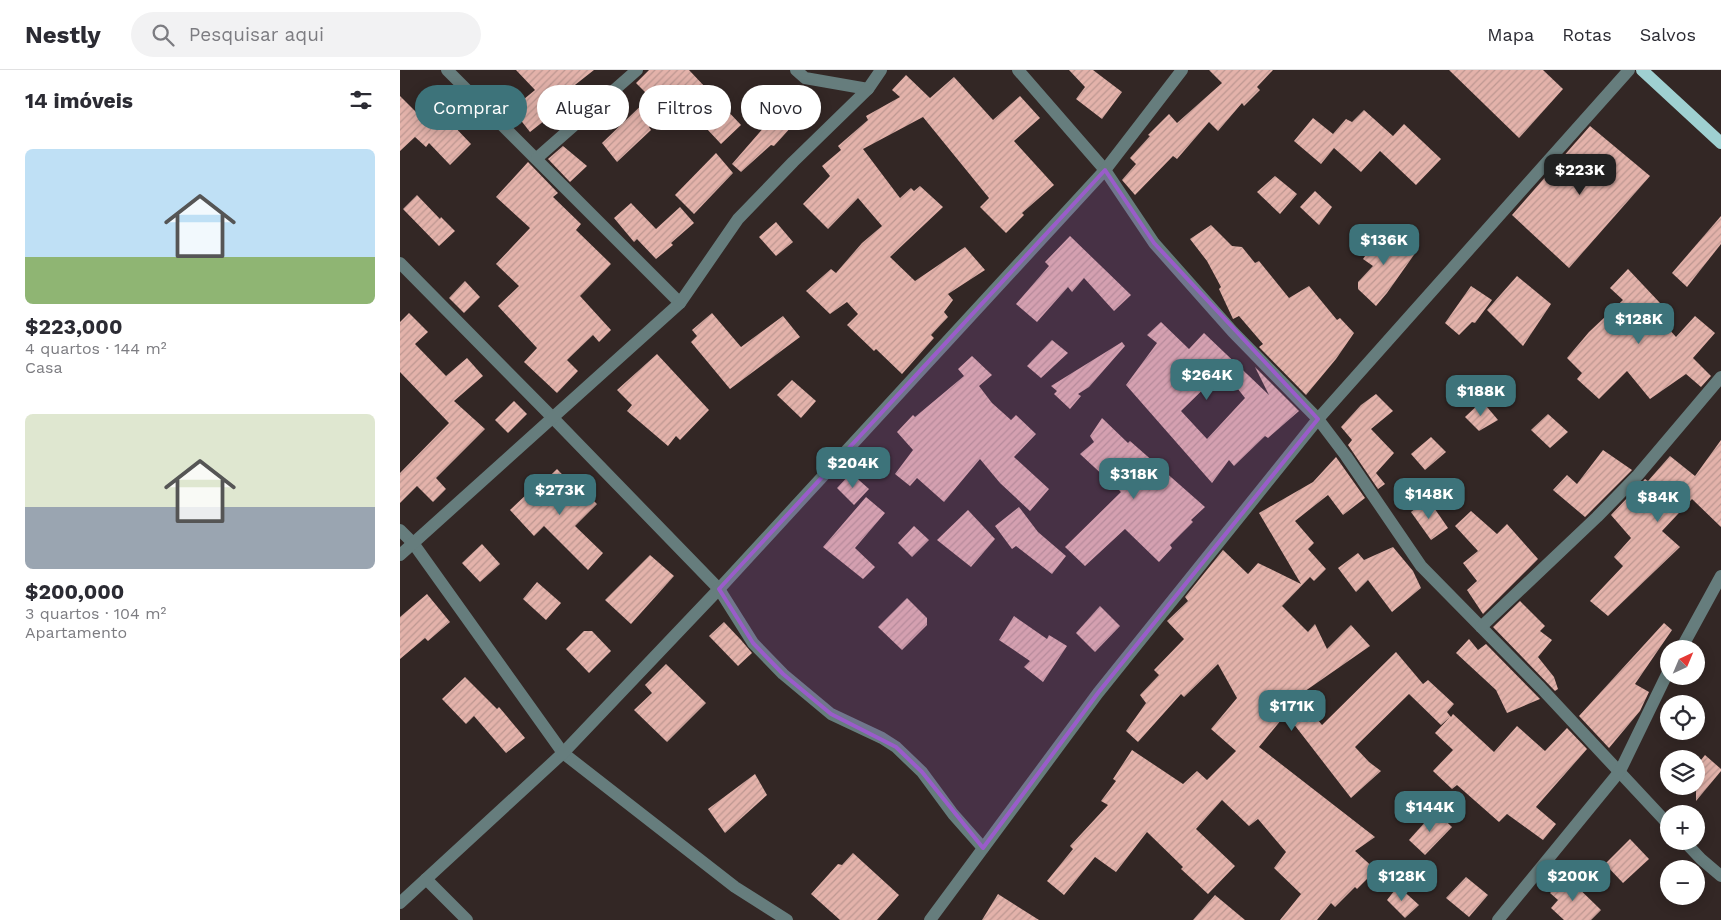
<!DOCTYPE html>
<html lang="pt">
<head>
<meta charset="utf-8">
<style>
	body { margin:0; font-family:"Work Sans",sans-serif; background:#f2f2f3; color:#2b2b33; height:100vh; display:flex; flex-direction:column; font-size:19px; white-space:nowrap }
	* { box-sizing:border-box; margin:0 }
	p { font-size:16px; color:#7c7c81 }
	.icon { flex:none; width:28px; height:28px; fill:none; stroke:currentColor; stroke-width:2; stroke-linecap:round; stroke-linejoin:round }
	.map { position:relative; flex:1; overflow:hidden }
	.panel { display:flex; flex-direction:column; background:#fff; width:400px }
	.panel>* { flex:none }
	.banner { position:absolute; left:15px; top:15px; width:475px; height:45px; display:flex; gap:10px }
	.needle { width:32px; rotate:44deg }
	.buttons { position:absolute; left:1260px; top:570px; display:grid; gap:10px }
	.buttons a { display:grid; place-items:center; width:45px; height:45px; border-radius:50%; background:#fff; box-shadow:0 2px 12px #0003; font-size:25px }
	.price { position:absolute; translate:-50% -42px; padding:0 11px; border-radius:10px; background:#3d737a; color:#fff; font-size:16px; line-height:32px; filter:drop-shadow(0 1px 2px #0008) }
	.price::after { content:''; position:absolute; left:50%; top:30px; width:15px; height:11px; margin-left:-8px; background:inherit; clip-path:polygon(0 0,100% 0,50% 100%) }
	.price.on { background:#222; color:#fff }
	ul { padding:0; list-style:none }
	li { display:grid; align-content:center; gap:10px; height:265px; padding:0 25px }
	li span { display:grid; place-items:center; height:155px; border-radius:8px; color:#555 }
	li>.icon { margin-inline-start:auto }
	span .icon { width:90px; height:90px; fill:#fffc; stroke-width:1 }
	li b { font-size:21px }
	h2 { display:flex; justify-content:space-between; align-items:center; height:60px; padding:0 25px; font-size:21px }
	.tag { padding:0 18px; border-radius:22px; background:#fff; box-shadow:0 2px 12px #0003; font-size:18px; line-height:45px }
	.tag.on { background:#3d737a; color:#fff }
	header { display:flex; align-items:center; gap:30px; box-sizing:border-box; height:70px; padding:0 25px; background:#fff; border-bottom:1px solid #e1e1e2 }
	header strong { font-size:24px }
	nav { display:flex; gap:28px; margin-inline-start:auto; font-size:18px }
	.search { width:350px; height:45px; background:#f2f2f3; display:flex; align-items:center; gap:12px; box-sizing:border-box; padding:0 18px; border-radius:28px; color:#7c7c81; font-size:19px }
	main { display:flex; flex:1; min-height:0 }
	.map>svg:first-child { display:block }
	.building { fill:url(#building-hatch); fill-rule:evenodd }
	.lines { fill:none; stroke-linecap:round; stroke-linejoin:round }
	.minor { stroke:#667d7d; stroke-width:12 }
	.major { stroke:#9fd0d1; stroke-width:12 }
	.marked { fill:#9a5cca; fill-opacity:0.2; stroke:#9a5cca; stroke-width:4; stroke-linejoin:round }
</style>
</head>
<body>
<header>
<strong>Nestly</strong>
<div class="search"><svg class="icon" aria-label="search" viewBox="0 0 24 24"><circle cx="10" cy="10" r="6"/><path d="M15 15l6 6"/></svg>Pesquisar aqui</div>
<nav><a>Mapa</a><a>Rotas</a><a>Salvos</a></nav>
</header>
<main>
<section class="panel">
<h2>14 imóveis<svg class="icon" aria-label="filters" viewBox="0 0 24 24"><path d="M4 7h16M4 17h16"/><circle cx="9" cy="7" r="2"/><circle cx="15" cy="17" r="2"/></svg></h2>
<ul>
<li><span style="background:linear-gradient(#bfe0f5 70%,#8fb573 0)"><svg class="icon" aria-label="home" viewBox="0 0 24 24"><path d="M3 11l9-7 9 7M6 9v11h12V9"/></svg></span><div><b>$223,000</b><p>4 quartos · 144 m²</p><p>Casa</p></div></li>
<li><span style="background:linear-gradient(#dfe7d0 60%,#9aa5b1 0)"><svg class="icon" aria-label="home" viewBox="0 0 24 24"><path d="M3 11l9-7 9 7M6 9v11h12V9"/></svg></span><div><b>$200,000</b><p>3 quartos · 104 m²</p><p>Apartamento</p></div></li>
</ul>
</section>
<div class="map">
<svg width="1321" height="850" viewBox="0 0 1321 850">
	<defs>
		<pattern id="building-hatch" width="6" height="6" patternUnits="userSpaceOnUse" patternTransform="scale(1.25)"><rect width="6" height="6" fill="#e3b2aa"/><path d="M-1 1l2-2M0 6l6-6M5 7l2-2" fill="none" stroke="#bd9791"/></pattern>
	</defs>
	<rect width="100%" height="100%" fill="#332725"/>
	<g class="building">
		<path d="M116 0H194L138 44 144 51 130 62 112 39 135 20Z"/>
		<path d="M249 0H289L341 55 321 74 277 27 249 57 251 60 217 92 202 73 250 27 236 13Z"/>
		<path d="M669 0H693L722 22 702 49 676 29 685 17Z"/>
		<path d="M809 0H873L857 17 860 20 844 36 842 33 818 61 809 52 777 89 773 86 735 125 722 110 736 94 730 88 750 66 748 65 769 44 777 53 822 13Z"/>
		<path d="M1049 0H1143L1163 19 1119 68Z"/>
		<path d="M506 5 530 28 554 7 593 50 620 26 640 48 614 71 654 115 622 143 624 145 606 163 580 137 589 128 523 47 463 79 500 128 511 118 514 121 520 116 543 137 490 187 515 211 565 177 585 200 548 224 553 230 544 242 548 247 531 265 534 268 502 304 476 279 474 281 447 255 458 244 447 232 430 244 406 221 431 199 436 203 462 173 482 156 458 128 428 159 403 134 430 106 422 96 441 80 438 76 468 50 466 46 500 27 492 20Z"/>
		<path d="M0 26 18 44 31 31 51 51 50 52 71 74 50 95 29 73 26 77 15 67 0 81Z"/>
		<path d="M387 31 402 45 374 76 371 75 341 102 332 94Z"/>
		<path d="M964 40 993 66 1004 54 1041 89 1016 115 980 81 961 102 934 78 921 94 894 71 913 48 933 64 946 49 952 52Z"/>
		<path d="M1190 56 1250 106 1169 198 1112 145Z"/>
		<path d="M163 76 187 96 170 112 148 89Z"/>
		<path d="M316 83 333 103 294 144 275 125Z"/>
		<path d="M128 92 158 123 153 127 181 154 176 160 211 194 180 226 211 260 199 272 193 265 167 290 178 301 157 323 124 292 137 278 98 236 119 216 96 194 130 158 96 127Z"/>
		<path d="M875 106 897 124 880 144 857 122Z"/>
		<path d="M915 121 932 137 919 155 900 137Z"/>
		<path d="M17 125 40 149 41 147 55 161 39 176 3 139Z"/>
		<path d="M231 133 256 159 280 137 294 153 271 173 273 175 256 189 237 169 234 172 214 148Z"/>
		<path d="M1321 146V174L1287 217 1272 203Z"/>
		<path d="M376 152 393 172 376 186 359 167Z"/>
		<path d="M811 155 832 176 842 177 855 193 859 191 889 228 909 216 937 250 940 248 954 263 936 289 906 325 859 277 863 274 839 246 833 249 819 219 821 217 807 191 790 169Z"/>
		<path d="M984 159 1016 182 987 223 976 236 958 219V212L973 196 963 189Z"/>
		<path d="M670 166 731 225 714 241 684 208 672 222 668 217 637 252 616 234 649 196 645 192Z"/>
		<path d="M1228 199 1260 233 1253 241 1276 267 1295 246 1315 263 1293 288 1311 306 1301 317 1286 304 1250 329 1227 301 1199 329 1177 309 1182 303 1167 288 1189 262 1223 230 1210 218Z"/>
		<path d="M1117 206 1151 234 1123 276 1087 240Z"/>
		<path d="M65 211 80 227 64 243 49 228Z"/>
		<path d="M1071 216 1092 230 1075 253 1072 252 1059 265 1045 253Z"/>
		<path d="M9 243 28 262 15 274 46 306 67 288 83 306 54 331 85 359 36 408 46 419 33 432 17 416 0 433V403L49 353 0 302V252Z"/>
		<path d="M312 243 341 277 383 246 400 267 330 319 291 272 297 266 292 260Z"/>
		<path d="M761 252 789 279 804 263 869 325 855 297 899 341 868 368 865 366 834 396 829 390 812 413 726 315 757 273 747 265ZM823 300 845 328 807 369 781 341Z"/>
		<path d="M652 270 668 283 641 308 627 296Z"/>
		<path d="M722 272 725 276 689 317 678 324 681 326 670 339 654 324 657 321 651 316Z"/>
		<path d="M257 284 309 340 280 370 276 366 268 376 227 341 232 335 217 320Z"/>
		<path d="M572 286 592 305 579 316 592 333 611 350 616 345 636 364 614 387 649 419 630 441 600 413 580 389 544 432 517 408 510 416 495 404 513 380 497 362 513 345 515 347 564 306 558 299Z"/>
		<path d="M1086 307 1105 320 1091 333 1074 319Z"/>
		<path d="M392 310 416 331 401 348 377 325Z"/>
		<path d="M976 324 993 341 971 359 994 383 976 403 985 414 978 419 948 375 952 370 941 357 961 335Z"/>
		<path d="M114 331 127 344 108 363 95 350Z"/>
		<path d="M1082 331 1098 350 1079 361 1065 347Z"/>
		<path d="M1148 344 1168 362 1150 378 1131 360Z"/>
		<path d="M702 348 728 373 730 371 805 437 791 450 793 452 770 475 772 478 759 492 725 459 685 496 665 477 721 422 680 384 694 372 690 366Z"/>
		<path d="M1031 367 1046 382 1025 400 1011 384Z"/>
		<path d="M1321 370V457L1292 429 1262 461 1280 477 1208 546 1190 531 1223 496 1214 487 1231 468 1211 445 1245 409 1248 411 1270 386 1295 406Z"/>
		<path d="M1203 380 1232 400 1185 447 1153 420 1167 405 1177 414Z"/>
		<path d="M936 387 965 428 943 445 928 425 895 451 914 473 908 479 926 499 914 511 910 507 882 536 908 562 915 554 927 579 951 555 970 576 898 626 922 655 996 582 1023 614 1028 610 1054 634 1047 642 1051 647 1053 644 1094 682 1117 656 1145 681 1167 658 1187 679 1136 737 1156 754 1143 770 1107 744 1099 752 1057 715 1052 719 1033 701 1053 680 1035 663 1050 647 1041 655 1009 624 955 677 969 692 981 701 951 728 886 644 859 677 975 767 955 781 976 800 957 819 955 817 935 837 931 833 917 850H880L901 824 874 798 886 782 858 749 849 756 822 730 796 759 835 796 808 824 781 799 783 797 747 762 716 802 695 787 664 825 647 811 673 779 670 776 708 735 701 731 716 711 713 709 732 680 783 714 797 701 807 710 836 681 811 659 837 628 818 594 784 627 781 624 738 672 726 661 746 633 740 625 759 605 754 600 784 569 767 551 788 531 785 527 823 480 848 504 858 493 901 514 859 443 913 412Z"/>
		<path d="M157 399 180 423 183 420 197 434 175 456 203 483 188 500 144 456 134 466 110 440 130 421 132 423Z"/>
		<path d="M451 403 469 419 454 435 437 418Z"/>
		<path d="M466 427 485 443 455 478 475 497 463 509 423 477Z"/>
		<path d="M1028 429 1048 458 1031 470 1011 442Z"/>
		<path d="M619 437 638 462 666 486 652 504 616 476 612 479 595 456Z"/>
		<path d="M568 440 595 469 571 497 537 470Z"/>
		<path d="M1071 441 1097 464 1107 454 1138 489 1083 544 1067 520 1077 511 1063 493 1078 481 1055 456Z"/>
		<path d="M514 456 529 470 512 487 498 473Z"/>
		<path d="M82 474 100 494 80 512 62 493Z"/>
		<path d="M993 477 1013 501 1021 518 992 542 968 510 956 522 938 498 958 483 964 490Z"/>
		<path d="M250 485 274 506 231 554 205 530Z"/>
		<path d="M137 512 161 533 146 550 123 529Z"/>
		<path d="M27 524 50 552 28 571 25 568 0 589V547Z"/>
		<path d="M507 528 527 548V555L502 580 478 557Z"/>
		<path d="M1120 531 1145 556 1140 561 1152 570 1138 587 1154 607 1158 619 1155 621 1093 557Z"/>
		<path d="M700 536 720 556 695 582 676 563Z"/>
		<path d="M614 546 647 569 649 565 667 576 643 612 624 597 630 591 599 570Z"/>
		<path d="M324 552 341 570 352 583 338 596 309 566Z"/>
		<path d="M1264 553 1272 560 1235 614 1249 622 1240 641 1209 678 1179 646Z"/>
		<path d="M184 561H192L211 581 189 603 166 579Z"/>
		<path d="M1069 569 1078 580 1086 574 1140 629 1107 643 1096 620 1056 583Z"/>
		<path d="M266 594 306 633 267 672 234 640 252 623 245 615Z"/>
		<path d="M65 607 97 639 99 637 125 668 106 683 74 646 66 654 42 629Z"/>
		<path d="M1305 685 1321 699V701L1296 731V696Z"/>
		<path d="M355 704 367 725 325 763 308 739Z"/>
		<path d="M1035 741 1052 757 1025 785 1009 770Z"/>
		<path d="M1230 769 1249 789 1223 813 1205 794Z"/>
		<path d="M453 783 499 825 477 850H440L411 824 438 794 442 795Z"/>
		<path d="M1166 806 1201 840 1191 850H1164L1151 838 1158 830 1150 823Z"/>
		<path d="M1066 807 1088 825 1069 847 1046 828Z"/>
		<path d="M998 816 1019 835 1005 848 987 830Z"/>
		<path d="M598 824 639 850H582Z"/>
		<path d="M815 825 845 850H793Z"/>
	</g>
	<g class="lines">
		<g class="minor">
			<path d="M47 0 280 233"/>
			<path d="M396 0 405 8 468 19"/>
			<path d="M618 0 705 100 754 173 833 262 918 349 946 386 1021 496 1141 618 1269 755"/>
			<path d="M137 88 237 0"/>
			<path d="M0 193 152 347 319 519 353 573 383 604 431 644 482 668 496 677 522 702 553 744 583 778"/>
			<path d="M0 460 13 473 163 683 335 817 387 850"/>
			<path d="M0 485 280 233 338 149 393 92 468 19 481 0"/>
			<path d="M1081 557 1197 447 1238 405 1321 307"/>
			<path d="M1281 579 1321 506"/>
			<path d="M1284 771 1301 789 1321 806"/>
			<path d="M26 809 67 850"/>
			<path d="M0 833 163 683 319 519 705 100 782 0"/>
			<path d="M530 850 698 623 918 349 1229 0"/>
			<path d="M1098 850 1220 701 1269 600"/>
		</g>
		<path class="major" d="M1242 0 1321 73"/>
	</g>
	<path class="marked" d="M705 100 754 173 918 349 698 623 583 778 522 702 496 677 431 644 383 604 353 573 319 519Z"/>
</svg>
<div class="buttons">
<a><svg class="needle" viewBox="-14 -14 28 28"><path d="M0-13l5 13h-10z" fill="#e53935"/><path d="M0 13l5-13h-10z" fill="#7c7c81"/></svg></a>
<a><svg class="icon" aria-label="locate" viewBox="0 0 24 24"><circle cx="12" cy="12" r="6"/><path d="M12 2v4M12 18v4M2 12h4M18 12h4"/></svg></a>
<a><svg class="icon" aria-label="layers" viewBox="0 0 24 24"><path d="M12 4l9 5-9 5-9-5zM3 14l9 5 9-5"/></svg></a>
<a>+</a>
<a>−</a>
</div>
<b class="price on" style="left:1180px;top:126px">$223K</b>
<b class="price" style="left:984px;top:196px">$136K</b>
<b class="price" style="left:1239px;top:275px">$128K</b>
<b class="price" style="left:807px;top:331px">$264K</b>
<b class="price" style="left:1081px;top:347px">$188K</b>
<b class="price" style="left:453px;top:419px">$204K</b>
<b class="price" style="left:734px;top:430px">$318K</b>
<b class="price" style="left:160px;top:446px">$273K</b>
<b class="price" style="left:1029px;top:450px">$148K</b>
<b class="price" style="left:1258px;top:453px">$84K</b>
<b class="price" style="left:892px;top:662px">$171K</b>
<b class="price" style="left:1030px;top:763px">$144K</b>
<b class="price" style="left:1002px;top:832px">$128K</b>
<b class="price" style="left:1173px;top:832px">$200K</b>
<div class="banner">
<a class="tag on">Comprar</a>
<a class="tag">Alugar</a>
<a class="tag">Filtros</a>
<a class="tag">Novo</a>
</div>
</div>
</main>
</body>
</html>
